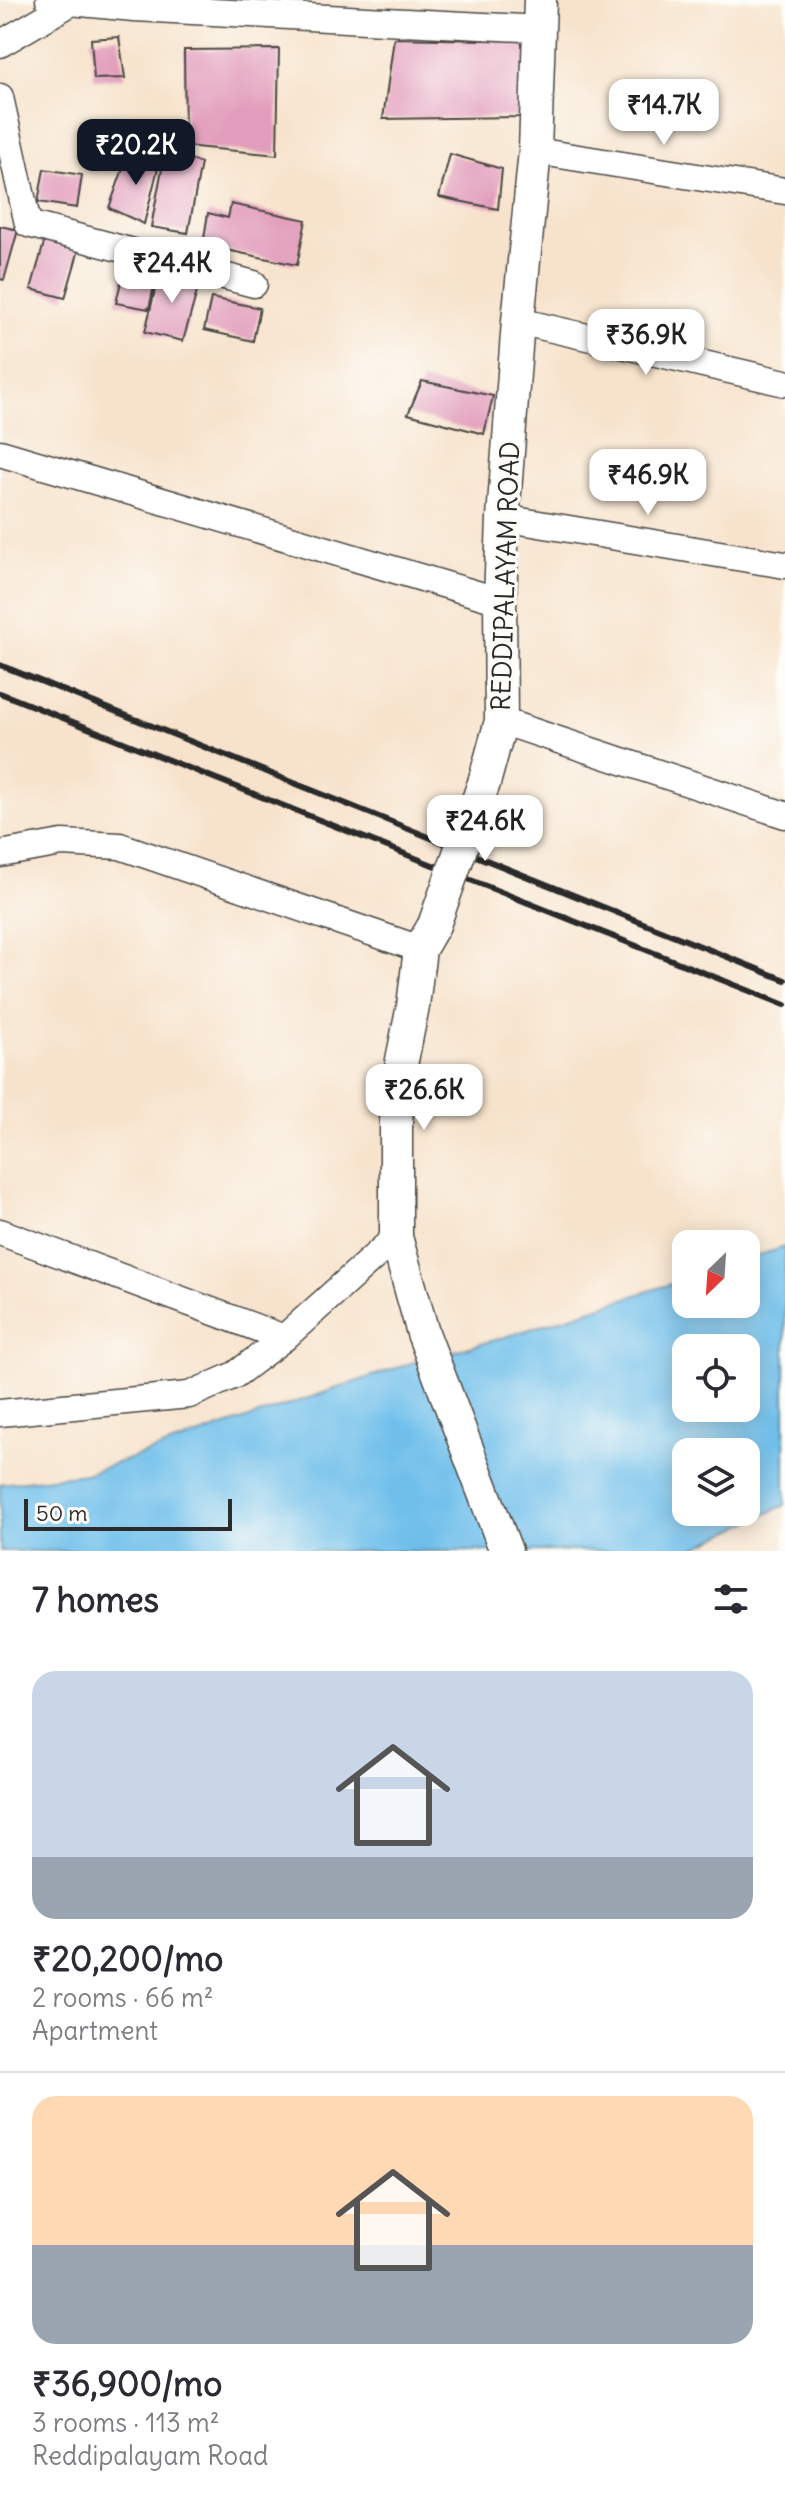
<!DOCTYPE html>
<html lang="en">
<head>
<meta charset="utf-8">
<style>
	body { margin:0; font-family:Delius,sans-serif; background:#f7f7f7; color:#2b2b33; height:100vh; display:flex; flex-direction:column; font-size:30px; white-space:nowrap }
	* { box-sizing:border-box; margin:0 }
	p { font-size:26px; color:#7c7c81 }
	.icon { flex:none; width:44px; height:44px; fill:none; stroke:currentColor; stroke-width:2; stroke-linecap:round; stroke-linejoin:round }
	.map { position:relative; height:1551px; overflow:hidden }
	.drawer { display:flex; flex-direction:column; background:#fff; flex:1 }
	.drawer>* { flex:none }
	.needle { width:52px; rotate:205deg }
	.buttons { position:absolute; left:672px; top:1230px; display:grid; gap:16px }
	.buttons a { display:grid; place-items:center; width:88px; height:88px; border-radius:16px; background:#fff; box-shadow:0 4px 20px #0003; font-size:40px }
	.scale { position:absolute; left:24px; bottom:20px; width:208px; box-sizing:border-box; padding-left:8px; border:4px solid #2b2b2b; border-top:0; font-size:22px; line-height:28px; white-space:nowrap; color:#2b2b2b; -webkit-text-stroke:6px #fdfcf7; paint-order:stroke }
	.price { position:absolute; translate:-50% -68px; padding:0 18px; border-radius:16px; background:#fff; color:#222; font-size:26px; line-height:52px; filter:drop-shadow(0 2px 4px #0008) }
	.price::after { content:''; position:absolute; left:50%; top:48px; width:24px; height:18px; margin-left:-12px; background:inherit; clip-path:polygon(0 0,100% 0,50% 100%) }
	.price.current { background:#111827; color:#fff }
	ul { padding:0; list-style:none }
	li { display:grid; align-content:center; gap:16px; height:424px; padding:0 32px }
	li+li { border-top:2px solid #e1e1e2 }
	li span { display:grid; place-items:center; height:248px; border-radius:24px; color:#555 }
	li>.icon { margin-inline-start:auto }
	span .icon { width:144px; height:144px; fill:#fffc; stroke-width:1 }
	li b { font-size:34px }
	h2 { display:flex; justify-content:space-between; align-items:center; height:96px; padding:0 32px; font-size:34px }
	.map>svg:first-child { display:block }
	.water { fill:#70bfeb; stroke:#4e758b; stroke-width:2; fill-rule:evenodd }
	.building { fill:#e29dbc }
	.lines { fill:none; stroke-linecap:round; stroke-linejoin:round }
	.minor-casing { stroke:#4a4743; stroke-width:29 }
	.tertiary-casing { stroke:#4a4743; stroke-width:35 }
	.minor { stroke:#fff; stroke-width:26 }
	.tertiary { stroke:#fff; stroke-width:32 }
	.rail { stroke:#2b2b2b; stroke-width:6 }
	.tertiary-bridge-casing { stroke:#4a4743; stroke-width:35; stroke-linecap:butt }
	.tertiary-bridge { stroke:#fff; stroke-width:32 }
	.labels { text-anchor:middle; dominant-baseline:central; stroke-width:7; stroke-linejoin:round; paint-order:stroke }
	.street-label { font-size:26px; fill:#2b2b2b; stroke:#fdfcf7 }
</style>
</head>
<body>
<div class="map">
<svg width="785" height="1551" viewBox="0 0 785 1551">
	<rect width="100%" height="100%" fill="#fdfcf7"/>
	<filter id="ink" filterUnits="userSpaceOnUse"><feTurbulence type="fractalNoise" baseFrequency=".0125" numOctaves="2"/><feDisplacementMap in="SourceGraphic" scale="16" xChannelSelector="R" yChannelSelector="G"/><feConvolveMatrix kernelMatrix="1 2 1 2 8 2 1 2 1" color-interpolation-filters="sRGB"/></filter>
	<filter id="wash" filterUnits="userSpaceOnUse"><feTurbulence type="fractalNoise" baseFrequency=".006" numOctaves="4" result="noise"/><feDisplacementMap in="SourceGraphic" scale="32" xChannelSelector="R" yChannelSelector="G"/><feGaussianBlur stdDeviation="1.8" result="paint"/><feColorMatrix in="noise" values="0 0 0 0 0 0 0 0 0 0 0 0 0 0 0 0 0 1.4 0 .05"/><feComposite in="paint" operator="in"/></filter>
	<g filter="url(#wash)">
		<rect width="100%" height="100%" fill="#f7e3cc"/>
		<path class="water" d="M785 1247V1505L688 1551H0V1484L85 1474 414 1362 502 1338 686 1279V1304H746V1259ZM686 1348H746V1408H686ZM686 1452H746V1512H686Z"/>
		<g id="blocks">
			<g class="building">
				<path d="M119 37 125 78 94 79 91 39Z"/>
				<path d="M394 38 529 41 522 117 383 119Z"/>
				<path d="M279 49 277 155 185 146 184 50Z"/>
				<path d="M165 153 201 163 188 233 151 227Z"/>
				<path d="M450 154 502 169 498 209 439 197Z"/>
				<path d="M128 155 161 156 144 224 109 208Z"/>
				<path d="M44 169 82 175 77 208 38 202Z"/>
				<path d="M231 204 306 220 297 265 203 245 208 213 228 218Z"/>
				<path d="M0 226 18 230 4 280 0 279Z"/>
				<path d="M46 236 80 246 65 298 31 289Z"/>
				<path d="M126 260 158 267 149 309 116 303Z"/>
				<path d="M160 269 200 281 183 341 145 332Z"/>
				<path d="M211 298 260 308 253 341 204 330Z"/>
				<path d="M422 381 493 396 484 434 408 414Z"/>
			</g>
		</g>
	</g>
	<g filter="url(#ink)">
		<use href="#blocks" fill-opacity="0" stroke="#4a4743" stroke-width="2"/>
		<g class="lines">
			<defs>
				<g id="minor">
					<path d="M49 0 134 8 541 29"/>
					<path d="M0 44 72 2"/>
					<path d="M0 97 28 224 254 284"/>
					<path d="M535 151 785 191"/>
					<path d="M518 321 785 383"/>
					<path d="M0 453 500 601"/>
					<path d="M503 518 785 565"/>
					<path d="M501 721 785 815"/>
					<path d="M0 854 62 843 120 846 420 949"/>
					<path d="M0 1232 284 1338"/>
					<path d="M0 1413 189 1395 235 1375 284 1338 396 1237"/>
				</g>
				<g id="tertiary">
					<path d="M484 783 501 721 500 601 503 518 518 321 535 151 540 0"/>
					<path d="M434 925 420 949 413 1006 402 1060 396 1121V1237L423 1333 506 1551"/>
				</g>
			</defs>
			<use href="#minor" class="minor-casing"/>
			<use href="#tertiary" class="tertiary-casing"/>
			<use href="#minor" class="minor"/>
			<use href="#tertiary" class="tertiary"/>
			<g class="rail">
				<path d="M0 665 785 980"/>
				<path d="M0 693 785 1005"/>
			</g>
			<defs>
				<path id="tertiary-bridge" d="M434 925 484 783"/>
			</defs>
			<use href="#tertiary-bridge" class="tertiary-bridge-casing"/>
			<use href="#tertiary-bridge" class="tertiary-bridge"/>
		</g>
	</g>
	<g class="labels">
		<g class="street-label">
			<text transform="translate(505 576) rotate(-88)">REDDIPALAYAM ROAD</text>
		</g>
	</g>
</svg>
<div class="buttons">
<a><svg class="needle" viewBox="-14 -14 28 28"><path d="M0-13l5 13h-10z" fill="#e53935"/><path d="M0 13l5-13h-10z" fill="#7c7c81"/></svg></a>
<a><svg class="icon" aria-label="locate" viewBox="0 0 24 24"><circle cx="12" cy="12" r="6"/><path d="M12 2v4M12 18v4M2 12h4M18 12h4"/></svg></a>
<a><svg class="icon" aria-label="layers" viewBox="0 0 24 24"><path d="M12 4l9 5-9 5-9-5zM3 14l9 5 9-5"/></svg></a>
</div>
<div class="scale">50 m</div>
<b class="price" style="left:664px;top:147px">₹14.7K</b>
<b class="price current" style="left:136px;top:187px">₹20.2K</b>
<b class="price" style="left:172px;top:305px">₹24.4K</b>
<b class="price" style="left:646px;top:377px">₹36.9K</b>
<b class="price" style="left:648px;top:517px">₹46.9K</b>
<b class="price" style="left:485px;top:863px">₹24.6K</b>
<b class="price" style="left:424px;top:1132px">₹26.6K</b>
</div>
<section class="drawer">
<h2>7 homes<svg class="icon" aria-label="filters" viewBox="0 0 24 24"><path d="M4 7h16M4 17h16"/><circle cx="9" cy="7" r="2"/><circle cx="15" cy="17" r="2"/></svg></h2>
<ul>
<li><span style="background:linear-gradient(#c9d6e8 75%,#9aa5b1 0)"><svg class="icon" aria-label="home" viewBox="0 0 24 24"><path d="M3 11l9-7 9 7M6 9v11h12V9"/></svg></span><div><b>₹20,200/mo</b><p>2 rooms · 66 m²</p><p>Apartment</p></div></li>
<li><span style="background:linear-gradient(#ffd9b3 60%,#9aa5b1 0)"><svg class="icon" aria-label="home" viewBox="0 0 24 24"><path d="M3 11l9-7 9 7M6 9v11h12V9"/></svg></span><div><b>₹36,900/mo</b><p>3 rooms · 113 m²</p><p>Reddipalayam Road</p></div></li>
</ul>
</section>
</body>
</html>
